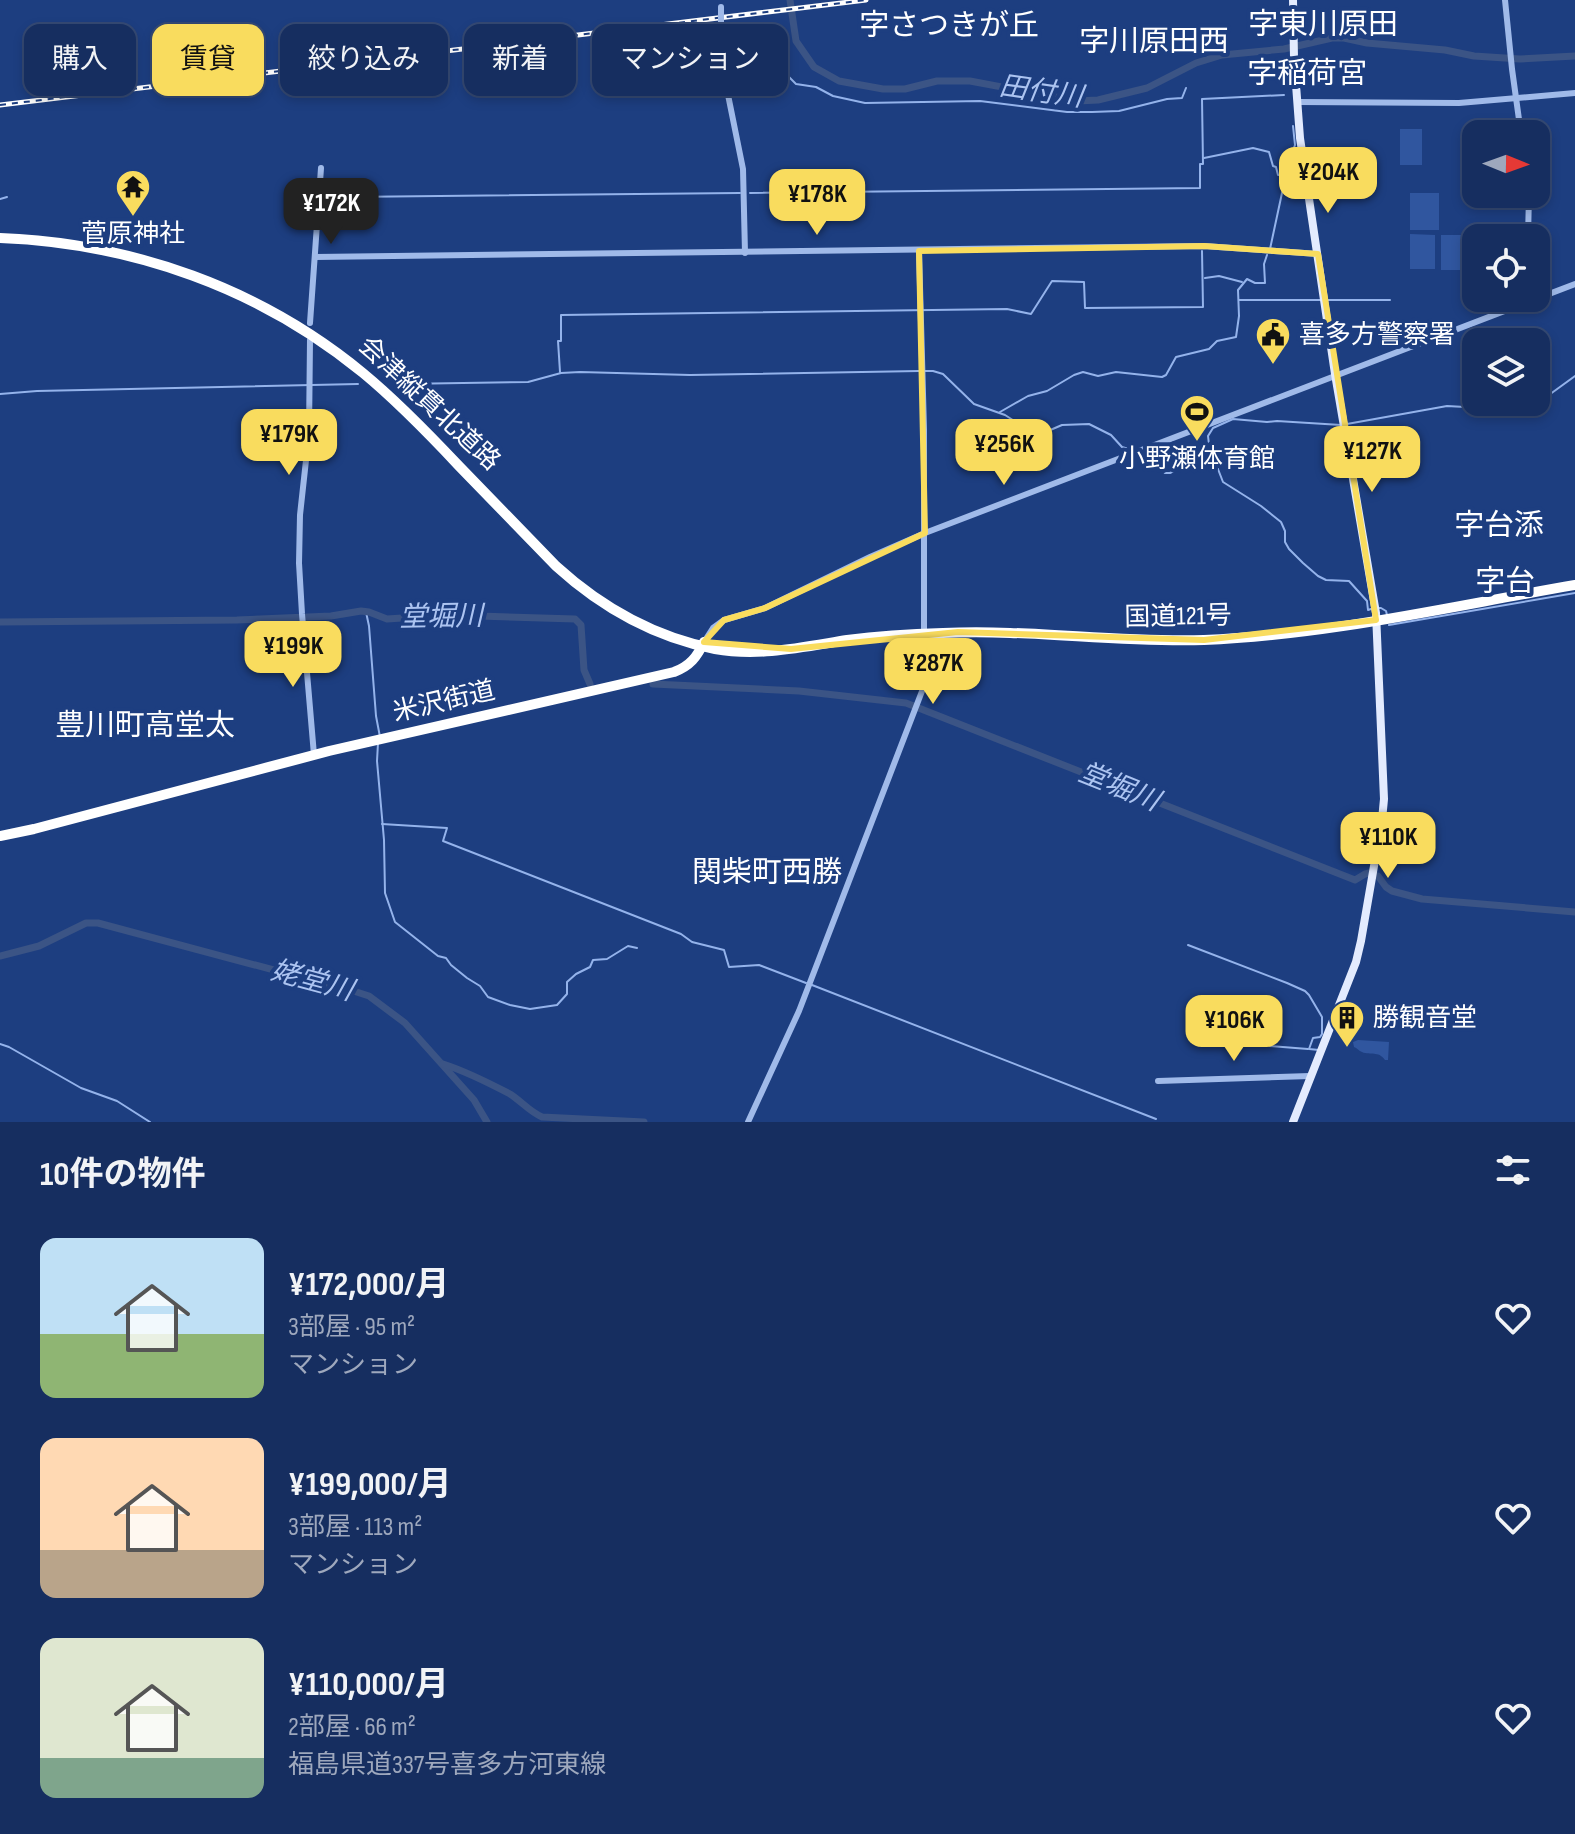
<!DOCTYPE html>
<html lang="ja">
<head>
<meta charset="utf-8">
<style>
	body { margin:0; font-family:"Sofia Sans Condensed","Noto Sans JP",sans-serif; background:#233a69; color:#f1f3f6; height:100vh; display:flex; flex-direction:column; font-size:30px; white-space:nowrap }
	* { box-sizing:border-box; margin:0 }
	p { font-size:26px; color:#9ea8bd }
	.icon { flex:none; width:44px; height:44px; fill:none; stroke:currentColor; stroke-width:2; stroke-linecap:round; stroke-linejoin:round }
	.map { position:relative; height:1122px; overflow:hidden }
	.drawer { display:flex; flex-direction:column; background:#162e60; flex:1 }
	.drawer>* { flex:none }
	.hud { position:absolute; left:24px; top:24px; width:800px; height:72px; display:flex; gap:16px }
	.needle { width:52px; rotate:91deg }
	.tools { position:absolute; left:1462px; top:120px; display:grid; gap:16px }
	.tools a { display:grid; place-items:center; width:88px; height:88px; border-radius:16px; background:#162e60; box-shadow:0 4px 12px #0003,0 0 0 2px #354a75; font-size:40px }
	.price { position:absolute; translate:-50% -68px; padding:0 18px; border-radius:16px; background:#f9dc5e; color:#111; font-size:26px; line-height:52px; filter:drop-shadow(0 2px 4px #0008) }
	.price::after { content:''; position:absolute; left:50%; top:48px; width:24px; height:18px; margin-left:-12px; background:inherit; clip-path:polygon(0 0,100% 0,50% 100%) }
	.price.selected { background:#222; color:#fff }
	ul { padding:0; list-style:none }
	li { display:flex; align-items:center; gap:24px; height:200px; padding:0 40px }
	li span { display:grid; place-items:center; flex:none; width:224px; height:160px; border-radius:16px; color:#555 }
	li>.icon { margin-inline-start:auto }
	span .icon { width:96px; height:96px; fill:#fffc; stroke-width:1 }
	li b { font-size:34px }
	h2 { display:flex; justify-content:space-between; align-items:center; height:96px; padding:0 40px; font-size:34px }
	.tag { padding:0 28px; border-radius:16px; background:#162e60; box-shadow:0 4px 12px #0003,0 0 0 2px #354a75; font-size:28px; line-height:72px }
	.tag.selected { background:#f9dc5e; color:#111 }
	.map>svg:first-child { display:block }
	.green { fill:#30569f }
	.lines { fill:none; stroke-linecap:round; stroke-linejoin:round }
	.stream { stroke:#94b3eb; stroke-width:2 }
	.river { stroke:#3b5485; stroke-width:7 }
	.minor { stroke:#a0bae9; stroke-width:6 }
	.major { stroke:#e3ebfe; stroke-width:8 }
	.highway { stroke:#fff; stroke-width:10 }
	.rail-casing { stroke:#fff; stroke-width:5 }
	.rail { stroke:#1d3e80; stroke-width:2; stroke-dasharray:6; stroke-linecap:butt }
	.minor-bridge { stroke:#a0bae9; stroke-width:6 }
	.marked { fill:none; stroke:#f9dc5e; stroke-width:6; stroke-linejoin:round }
	.labels { text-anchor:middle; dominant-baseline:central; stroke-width:8; stroke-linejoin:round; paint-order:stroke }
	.poi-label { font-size:26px; fill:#fff; stroke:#1d3e80 }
	.street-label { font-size:26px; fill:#fff; stroke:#1d3e80 }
	.water-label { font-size:28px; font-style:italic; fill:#acc4f1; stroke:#1d3e80 }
	.quarter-label { font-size:30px; fill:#fff; stroke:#1d3e80 }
</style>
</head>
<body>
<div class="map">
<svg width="1575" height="1122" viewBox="0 0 1575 1122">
	<rect width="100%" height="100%" fill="#1d3e80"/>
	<g class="green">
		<rect x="1400" y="129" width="22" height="36"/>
		<rect x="1410" y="193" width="29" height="37"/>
		<path d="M1410 234 1435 235V269H1410Z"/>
		<path d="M1441 235H1502V238H1476V270H1441Z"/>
		<path d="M1358 1040 1389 1042 1388 1060H1385C1378 1050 1371 1056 1362 1052 1359 1051 1357 1048 1354 1047L1353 1042Z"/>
	</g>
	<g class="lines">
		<g class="stream">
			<path d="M781 66 787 75 796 84 816 87 833 96 865 103 980 101 1067 112H1092L1119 111 1167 99 1182 98 1186 88"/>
			<path d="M1204 158 1253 148 1269 152 1273 166 1276 167 1278 175H1285"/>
			<path d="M750 193 1200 188V164H1203L1202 99 1284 95"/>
			<path d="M0 199 7 197"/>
			<path d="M314 221 322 219C327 210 339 205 345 197L740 193"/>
			<path d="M1270 249 1282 193 1287 182 1286 169 1295 145 1293 126"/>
			<path d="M1205 278 1219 276 1242 282"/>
			<path d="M1239 300H1320"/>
			<path d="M1327 300H1390"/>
			<path d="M925 371H933L943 374 974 404 1005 415 1016 422 1027 421 1048 431 1062 425 1089 424 1111 435 1122 447 1132 450"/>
			<path d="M560 372 558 341H561V315L1007 309 1031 314 1052 281 1084 282 1085 308 1203 307 1202 251"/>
			<path d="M400 384 528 382 561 373 580 372 690 375 919 371"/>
			<path d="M0 394 37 391 358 384"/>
			<path d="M1000 412 1028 396 1047 391 1074 375 1083 372 1098 376 1116 372 1162 377 1166 375 1176 357 1209 349 1217 341 1236 337 1239 316 1238 290 1247 279 1255 283H1265L1264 264 1267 255"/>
			<path d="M1347 424 1447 406 1465 407 1479 414H1515L1542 400 1575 376"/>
			<path d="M1341 425 1277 421 1267 422 1233 419 1213 428 1208 436 1211 462 1216 464 1223 482 1261 506 1281 522 1285 531V542L1289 549 1303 563 1318 576 1326 580 1349 581 1367 601 1368 610 1371 609"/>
			<path d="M1138 454 1155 464 1165 473H1170L1187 464 1209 462"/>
			<path d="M1377 608H1381L1386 611 1387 615"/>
			<path d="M366 612 369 626 376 716 380 737"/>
			<path d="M1389 625 1575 593"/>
			<path d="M378 743 377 761 384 840 385 893 395 922 438 956 446 958 451 965 467 978 480 986 488 997 510 1005 530 1009 557 1005 567 994V982L576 974 590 967 593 960 607 959 628 946 637 948"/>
			<path d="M382 824 447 828 443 841 681 934 692 942 724 950 729 967 759 965 806 983"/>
			<path d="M1188 945 1287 983 1305 991 1309 995 1322 1017V1034L1320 1037 1313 1038 1309 1049 1319 1050"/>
			<path d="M812 985 1156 1119"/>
			<path d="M1215 1019C1241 1033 1249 1012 1270 1046L1308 1049"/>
			<path d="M0 1044 9 1047 81 1088 117 1101 150 1122"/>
		</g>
		<g class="river">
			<path d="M790 0 796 41 814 67 839 81 883 89H905L937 81H970L1077 101 1098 100 1147 88 1196 63 1222 55 1284 49 1332 38H1344L1367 43 1445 50 1474 56 1520 59 1575 56"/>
			<path d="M0 622 237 620 331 616 361 611 369 612 387 619 448 615 575 619 581 625 584 670 590 684"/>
			<path d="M653 684 799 691 906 703 1355 880 1365 874 1369 873 1378 876 1386 887 1392 891 1422 899 1575 912"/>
			<path d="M0 956 39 946 86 923H98L311 980 335 985 369 996 405 1023 474 1100 487 1122"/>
			<path d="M443 1064C465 1071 489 1083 510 1094 521 1101 530 1112 542 1117L644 1122"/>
		</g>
		<g class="minor">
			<path d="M1505 0 1512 69 1521 134"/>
			<path d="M721 25 724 75 743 169 745 253"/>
			<path d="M1297 102 1459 103 1575 93"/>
			<path d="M1528 238 1529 194"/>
			<path d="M315 257 1204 246 1318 254"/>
			<path d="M310 323 321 168"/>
			<path d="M310 340 309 433 300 515 299 563 302 614 314 755"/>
			<path d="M704 642 713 628 724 620 765 608 870 557 925 533 1575 284"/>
			<path d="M1158 1081 1310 1076"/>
			<path d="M748 1122 799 1011 924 686V429L919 251"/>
		</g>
		<path class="major" d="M1293 0 1294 58 1300 138 1335 374 1376 613 1384 799 1382 820 1361 941 1356 962 1293 1122"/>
		<g class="highway">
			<path d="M0 238C132 243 260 288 363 373 397 401 428 433 459 466 491 499 523 532 556 566 601 607 654 637 715 649 759 657 803 647 847 640 879 636 911 634 943 633 1030 629 1117 643 1204 640 1329 635 1452 606 1575 585"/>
			<path d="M0 836 34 829 329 751 674 672C690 666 697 657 704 642"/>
		</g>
		<defs>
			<path id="rail" d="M0 105 866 0"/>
		</defs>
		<use href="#rail" class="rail-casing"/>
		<use href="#rail" class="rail"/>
		<path class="minor-bridge" d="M721 25V7"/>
	</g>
	<path class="marked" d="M1204 246 1318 254 1376 620 1204 640 958 632 791 649 704 642 724 620 765 608 925 533 919 251Z"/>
	<defs>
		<symbol id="temple-pin" viewBox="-11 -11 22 30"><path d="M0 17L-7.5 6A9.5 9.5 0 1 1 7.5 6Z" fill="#f9dc5e" stroke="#1d3e80"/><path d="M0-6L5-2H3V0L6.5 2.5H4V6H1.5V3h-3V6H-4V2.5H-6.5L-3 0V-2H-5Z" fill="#111"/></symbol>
		<symbol id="civic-pin" viewBox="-11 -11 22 30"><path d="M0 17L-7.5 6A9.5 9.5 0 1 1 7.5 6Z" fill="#f9dc5e" stroke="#1d3e80"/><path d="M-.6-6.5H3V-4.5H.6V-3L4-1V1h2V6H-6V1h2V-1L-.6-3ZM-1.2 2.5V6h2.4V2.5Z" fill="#111"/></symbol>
		<symbol id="stadium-pin" viewBox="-11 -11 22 30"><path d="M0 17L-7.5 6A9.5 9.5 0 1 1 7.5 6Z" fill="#f9dc5e" stroke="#1d3e80"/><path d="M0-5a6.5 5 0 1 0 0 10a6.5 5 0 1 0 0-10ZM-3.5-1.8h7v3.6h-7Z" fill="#111"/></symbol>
		<symbol id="building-pin" viewBox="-11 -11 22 30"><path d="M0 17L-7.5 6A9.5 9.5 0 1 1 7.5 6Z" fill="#f9dc5e" stroke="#1d3e80"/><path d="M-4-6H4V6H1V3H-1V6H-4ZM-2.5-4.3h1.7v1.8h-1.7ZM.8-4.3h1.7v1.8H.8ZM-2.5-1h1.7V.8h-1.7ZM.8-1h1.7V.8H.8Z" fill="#111"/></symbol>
	</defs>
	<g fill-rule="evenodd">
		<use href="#temple-pin" x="113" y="167" width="40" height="54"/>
		<use href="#civic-pin" x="1253" y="315" width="40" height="54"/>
		<use href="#stadium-pin" x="1177" y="392" width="40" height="54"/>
		<use href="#building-pin" x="1327" y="998" width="40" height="54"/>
	</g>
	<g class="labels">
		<g class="poi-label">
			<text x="133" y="234">菅原神社</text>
			<text x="1299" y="335" text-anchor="start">喜多方警察署</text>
			<text x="1197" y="459">小野瀬体育館</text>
			<text x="1373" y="1018" text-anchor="start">勝観音堂</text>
		</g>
		<g class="street-label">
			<text transform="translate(429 404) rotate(43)">会津縦貫北道路</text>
			<text transform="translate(1178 617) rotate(-1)">国道121号</text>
			<text transform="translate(444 702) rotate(-13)">米沢街道</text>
		</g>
		<g class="water-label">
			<text transform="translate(1041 92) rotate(8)">田付川</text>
			<text transform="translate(441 617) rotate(-1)">堂堀川</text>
			<text transform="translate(1119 787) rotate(22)">堂堀川</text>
			<text transform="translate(312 981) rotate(15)">姥堂川</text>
		</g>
		<g class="quarter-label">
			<text x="1323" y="25">字東川原田</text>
			<text x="949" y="26">字さつきが丘</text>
			<text x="1154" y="42">字川原田西</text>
			<text x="1307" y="74">字稲荷宮</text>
			<text x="1499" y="526">字台添</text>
			<text x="1505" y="582">字台</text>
			<text x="145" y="726">豊川町高堂太</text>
			<text x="767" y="873">関柴町西勝</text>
		</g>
	</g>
</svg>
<div class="tools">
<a><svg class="needle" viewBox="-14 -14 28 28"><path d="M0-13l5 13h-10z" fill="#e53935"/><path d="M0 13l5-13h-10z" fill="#9ea8bd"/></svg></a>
<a><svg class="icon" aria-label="locate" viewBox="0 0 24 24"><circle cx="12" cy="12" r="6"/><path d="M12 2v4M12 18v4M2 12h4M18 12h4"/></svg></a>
<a><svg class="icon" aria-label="layers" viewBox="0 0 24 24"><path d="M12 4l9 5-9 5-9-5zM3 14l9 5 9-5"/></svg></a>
</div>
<b class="price" style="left:1328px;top:215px">¥204K</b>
<b class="price" style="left:817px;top:237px">¥178K</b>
<b class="price selected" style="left:331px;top:246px">¥172K</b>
<b class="price" style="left:289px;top:477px">¥179K</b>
<b class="price" style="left:1004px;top:487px">¥256K</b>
<b class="price" style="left:1372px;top:494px">¥127K</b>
<b class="price" style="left:293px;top:689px">¥199K</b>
<b class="price" style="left:933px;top:706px">¥287K</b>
<b class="price" style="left:1388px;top:880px">¥110K</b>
<b class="price" style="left:1234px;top:1063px">¥106K</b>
<div class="hud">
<a class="tag">購入</a>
<a class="tag selected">賃貸</a>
<a class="tag">絞り込み</a>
<a class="tag">新着</a>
<a class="tag">マンション</a>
</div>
</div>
<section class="drawer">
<h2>10件の物件<svg class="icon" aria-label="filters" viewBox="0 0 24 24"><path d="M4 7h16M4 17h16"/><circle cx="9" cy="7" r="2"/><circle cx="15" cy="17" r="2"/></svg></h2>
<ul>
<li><span style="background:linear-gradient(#bfe0f5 60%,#8fb573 0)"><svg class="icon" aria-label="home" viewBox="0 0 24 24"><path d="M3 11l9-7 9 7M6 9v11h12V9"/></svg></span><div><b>¥172,000/月</b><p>3部屋 · 95 m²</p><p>マンション</p></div><svg class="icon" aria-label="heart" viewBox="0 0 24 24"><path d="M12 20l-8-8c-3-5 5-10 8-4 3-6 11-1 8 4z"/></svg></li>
<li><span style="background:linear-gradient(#ffd9b3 70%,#b9a48a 0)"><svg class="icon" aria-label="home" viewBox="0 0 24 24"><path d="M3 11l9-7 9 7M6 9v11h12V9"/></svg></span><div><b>¥199,000/月</b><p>3部屋 · 113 m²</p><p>マンション</p></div><svg class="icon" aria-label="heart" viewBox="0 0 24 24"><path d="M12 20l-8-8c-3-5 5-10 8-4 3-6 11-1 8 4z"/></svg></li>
<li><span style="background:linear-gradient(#dfe7d0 75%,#7fa58c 0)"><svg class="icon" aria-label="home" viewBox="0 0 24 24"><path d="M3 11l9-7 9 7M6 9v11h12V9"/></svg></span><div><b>¥110,000/月</b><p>2部屋 · 66 m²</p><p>福島県道337号喜多方河東線</p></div><svg class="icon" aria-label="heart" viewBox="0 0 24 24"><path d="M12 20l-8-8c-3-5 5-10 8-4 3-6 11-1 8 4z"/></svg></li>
</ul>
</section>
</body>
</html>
